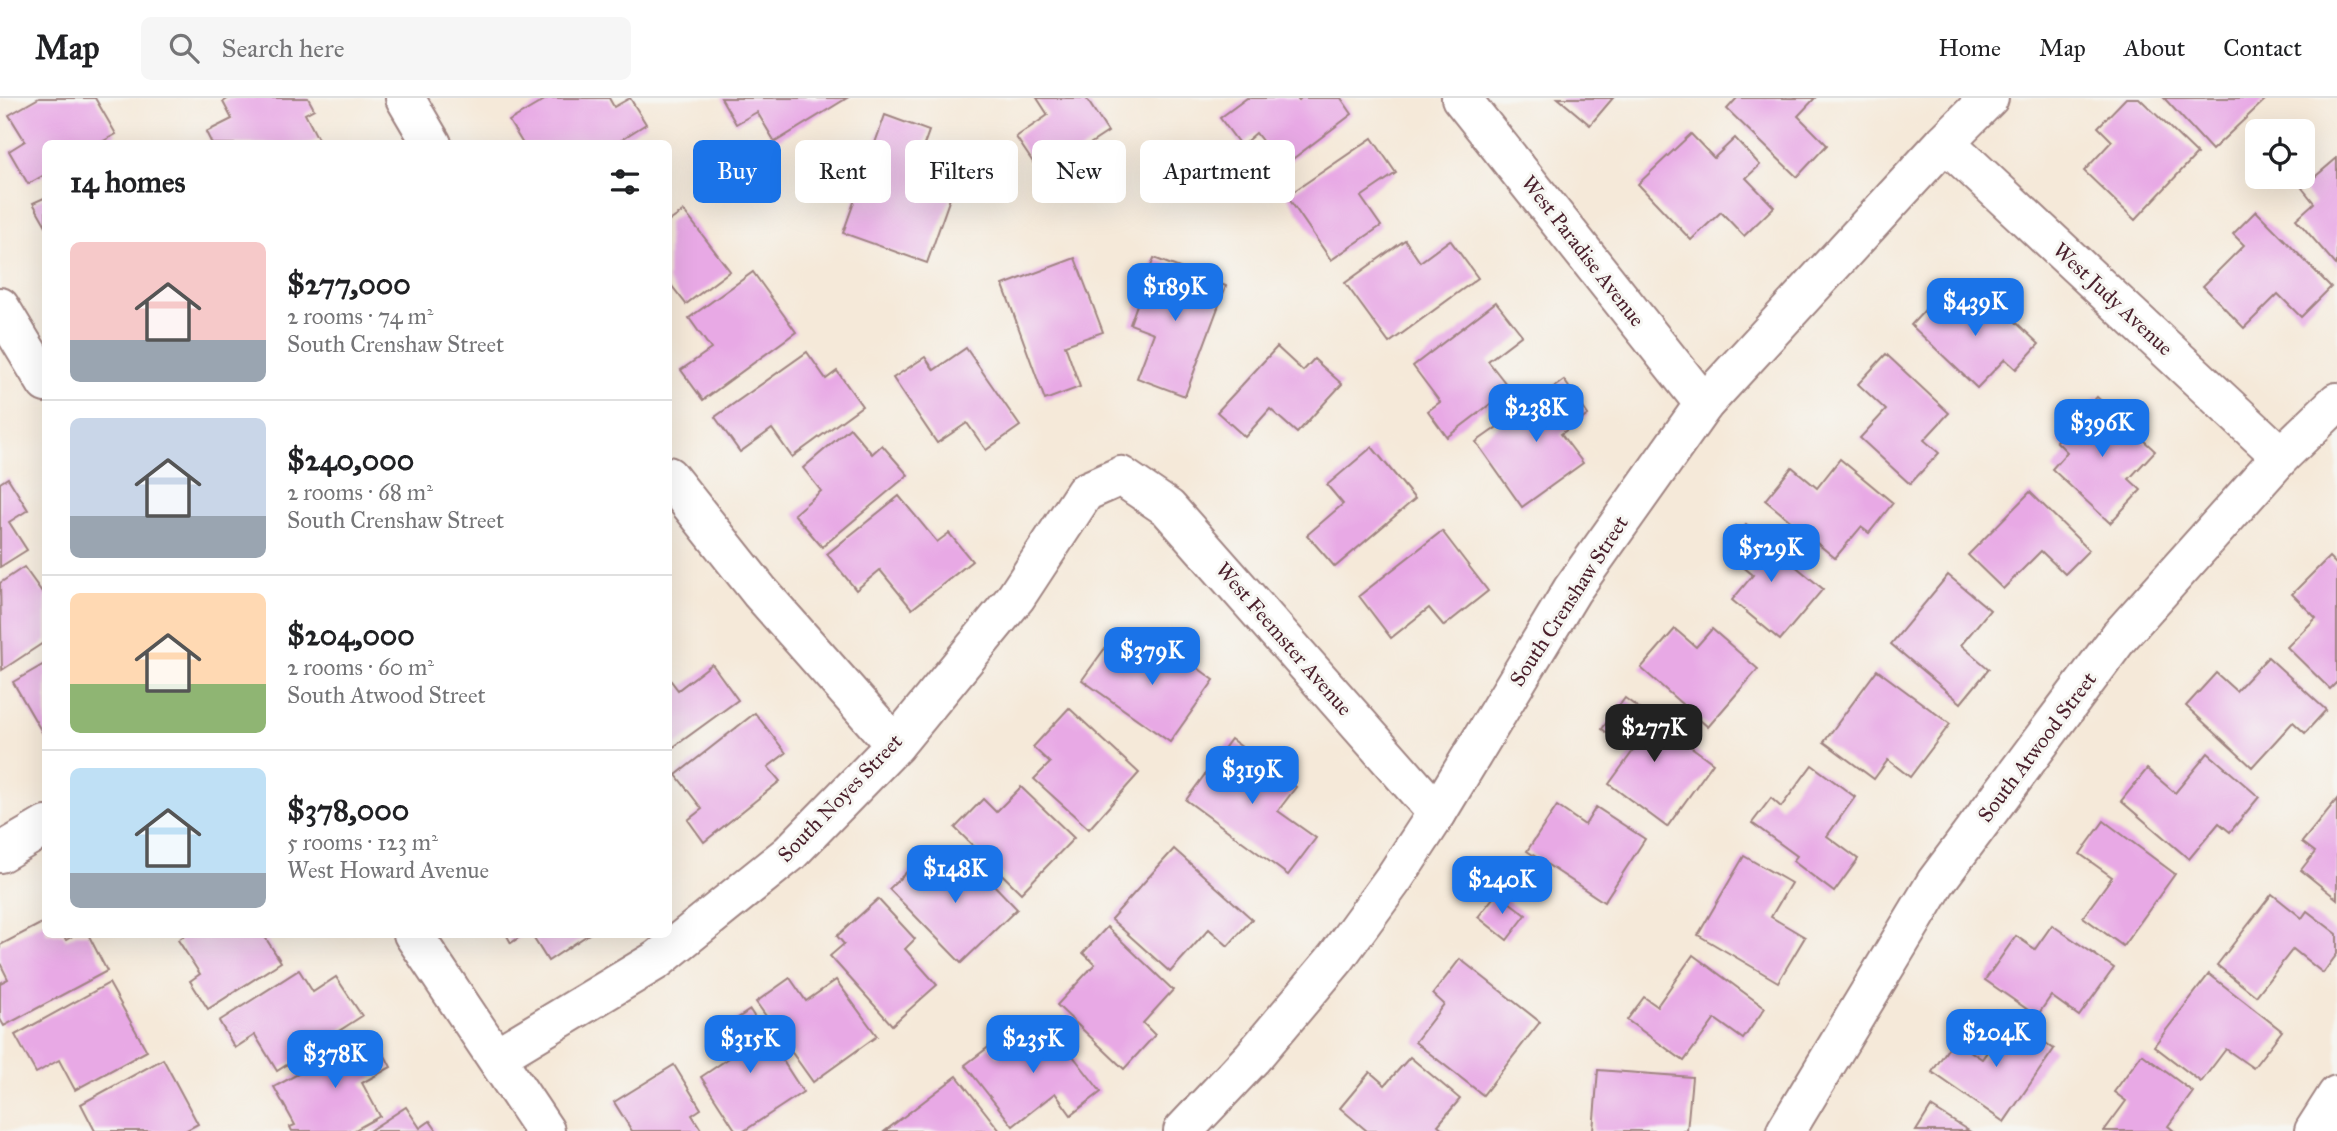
<!DOCTYPE html>
<html lang="en">
<head>
<meta charset="utf-8">
<style>
	body { margin:0; font-family:"IM FELL Great Primer",serif; background:#f6f6f6; color:#202124; height:100vh; display:flex; flex-direction:column; font-size:26px; white-space:nowrap }
	* { box-sizing:border-box; margin:0 }
	p { font-size:23px; color:#757577 }
	.icon { flex:none; width:38px; height:38px; fill:none; stroke:currentColor; stroke-width:2; stroke-linecap:round; stroke-linejoin:round }
	.map { position:relative; flex:1; overflow:hidden }
	.drawer { position:absolute; left:42px; top:42px; width:630px; height:798px; display:flex; flex-direction:column; background:#fff; border-radius:10px; box-shadow:0 7px 28px #0002 }
	.drawer>* { flex:none }
	.hud { position:absolute; left:693px; top:42px; width:665px; height:63px; display:flex; gap:14px }
	.fabs { position:absolute; left:2245px; top:21px; display:grid; gap:14px }
	.fabs a { display:grid; place-items:center; width:70px; height:70px; border-radius:10px; background:#fff; box-shadow:0 7px 28px #0002; font-size:35px }
	.price { position:absolute; translate:-50% -60px; padding:0 16px; border-radius:14px; background:#1a73e8; color:#fff; font-size:23px; line-height:46px; filter:drop-shadow(0 2px 4px #0008) }
	.price::after { content:''; position:absolute; left:50%; top:42px; width:21px; height:16px; margin-left:-10px; background:inherit; clip-path:polygon(0 0,100% 0,50% 100%) }
	.price.selected { background:#222; color:#fff }
	ul { padding:0; list-style:none }
	li { display:flex; align-items:center; gap:21px; height:175px; padding:0 28px }
	li+li { border-top:2px solid #e0e0e0 }
	li span { display:grid; place-items:center; flex:none; width:196px; height:140px; border-radius:10px; color:#555 }
	li>.icon { margin-inline-start:auto }
	span .icon { width:84px; height:84px; fill:#fffc; stroke-width:1 }
	li b { font-size:30px }
	h2 { display:flex; justify-content:space-between; align-items:center; height:84px; padding:0 28px; font-size:30px }
	.pill { padding:0 24px; border-radius:10px; background:#fff; box-shadow:0 7px 28px #0002; font-size:24px; line-height:63px }
	.pill.selected { background:#1a73e8; color:#fff }
	header { display:flex; align-items:center; gap:42px; box-sizing:border-box; height:98px; padding:0 35px; background:#fff; border-bottom:2px solid #e0e0e0 }
	header strong { font-size:33px }
	nav { display:flex; gap:38px; margin-inline-start:auto; font-size:24px }
	.search { width:490px; height:63px; background:#f6f6f6; display:flex; align-items:center; gap:18px; box-sizing:border-box; padding:0 24px; border-radius:10px; color:#757577; font-size:26px }
	.map>svg:first-child { display:block }
	.building { fill:#e8a9e5 }
	.lines { fill:none; stroke-linecap:round; stroke-linejoin:round }
	.minor-casing { stroke:#a08482; stroke-width:42 }
	.minor { stroke:#fff; stroke-width:38 }
	.labels { text-anchor:middle; dominant-baseline:central; stroke-width:6; stroke-linejoin:round; paint-order:stroke }
	.street-label { font-size:21px; fill:#4a1f2b; stroke:#f6f6f2 }
</style>
</head>
<body>
<header>
<strong>Map</strong>
<div class="search"><svg class="icon" aria-label="search" viewBox="0 0 24 24"><circle cx="10" cy="10" r="6"/><path d="M15 15l6 6"/></svg>Search here</div>
<nav><a>Home</a><a>Map</a><a>About</a><a>Contact</a></nav>
</header>
<div class="map">
<svg width="2337" height="1033" viewBox="0 0 2337 1033">
	<rect width="100%" height="100%" fill="#f6f6f2"/>
	<filter id="ink" filterUnits="userSpaceOnUse"><feTurbulence type="fractalNoise" baseFrequency=".0143" numOctaves="2"/><feDisplacementMap in="SourceGraphic" scale="14" xChannelSelector="R" yChannelSelector="G"/><feConvolveMatrix kernelMatrix="1 2 1 2 8 2 1 2 1" color-interpolation-filters="sRGB"/></filter>
	<filter id="wash" filterUnits="userSpaceOnUse"><feTurbulence type="fractalNoise" baseFrequency=".00686" numOctaves="4" result="noise"/><feDisplacementMap in="SourceGraphic" scale="28" xChannelSelector="R" yChannelSelector="G"/><feGaussianBlur stdDeviation="1.57" result="paint"/><feColorMatrix in="noise" values="0 0 0 0 0 0 0 0 0 0 0 0 0 0 0 0 0 1.4 0 .05"/><feComposite in="paint" operator="in"/></filter>
	<g filter="url(#wash)">
		<rect width="100%" height="100%" fill="#f5e9d9"/>
		<g id="blocks">
			<g class="building">
				<path d="M39 0H95L116 36 98 46H46V76L28 86 9 53 25 43 9 17Z"/>
				<path d="M229 0H308L314 11 305 16 318 41 309 46H212L206 34 232 21 223 4Z"/>
				<path d="M548 0H609L614 9 630 0 646 26 614 46H523L509 23Z"/>
				<path d="M721 0H847L775 44 757 14 736 26Z"/>
				<path d="M1037 0H1086L1108 34 1076 55 1085 69 1051 91 1016 39 1048 17Z"/>
				<path d="M1247 0H1297L1299 2 1301 0H1341L1352 16 1282 69 1256 35 1241 48 1220 20Z"/>
				<path d="M1558 0H1613L1590 27Z"/>
				<path d="M1737 0H1815L1798 18 1827 47 1797 79 1727 11Z"/>
				<path d="M2126 0H2139L2197 56 2135 122 2084 73 2112 43 2098 29Z"/>
				<path d="M2164 0H2267L2212 52Z"/>
				<path d="M885 17 929 33 916 69 956 83 927 165 843 135Z"/>
				<path d="M1691 36 1714 60 1735 40 1760 67 1746 80 1774 109 1744 138 1721 114 1691 142 1638 86Z"/>
				<path d="M1372 40 1396 75 1361 99 1381 128 1331 162 1287 98Z"/>
				<path d="M2337 60V168L2296 121 2314 105 2302 90Z"/>
				<path d="M46 99V128L33 105Z"/>
				<path d="M684 113 730 173 686 206 668 183V124Z"/>
				<path d="M2256 113 2331 189 2301 219 2278 196 2244 230 2203 188 2244 147 2233 136Z"/>
				<path d="M1405 142 1420 164 1450 142 1478 180 1389 245 1345 185Z"/>
				<path d="M1075 160 1103 234 1065 247 1080 289 1045 302 1003 187Z"/>
				<path d="M1154 160 1226 188 1185 298 1137 280 1154 235 1130 226Z"/>
				<path d="M753 174 796 234 703 302 681 272 711 251 689 220Z"/>
				<path d="M1985 195 2039 246 2016 271 2005 261 1977 290 1911 227 1938 198 1960 220Z"/>
				<path d="M1496 204 1522 237 1488 263 1510 291 1447 339 1428 313 1440 304 1413 268Z"/>
				<path d="M1277 249 1303 273 1314 261 1342 286 1297 335 1270 311 1245 339 1217 314Z"/>
				<path d="M966 250 1020 328 986 352 967 325 937 345 893 280 925 259 934 272Z"/>
				<path d="M807 254 826 281 837 273 862 308 792 359 772 331 740 354 715 319Z"/>
				<path d="M1886 256 1949 315 1924 342 1939 355 1910 386 1860 340 1886 312 1858 286Z"/>
				<path d="M1564 282 1588 317 1561 336 1583 365 1522 409 1476 344Z"/>
				<path d="M2097 299 2155 353 2129 381 2141 392 2110 425 2052 371 2067 354 2056 343Z"/>
				<path d="M850 330 872 356 882 347 908 377 822 449 794 416 821 393 803 370Z"/>
				<path d="M1372 349 1415 401 1335 469 1307 437 1343 406 1327 387Z"/>
				<path d="M1840 361 1893 405 1869 435 1861 429 1835 460 1765 402 1792 369 1817 390Z"/>
				<path d="M8 380 28 412 9 424 27 452 0 469V385Z"/>
				<path d="M2030 394 2089 452 2065 476 2041 453 2003 491 1968 457Z"/>
				<path d="M899 398 937 444 949 435 972 463 912 511 880 472 856 492 827 456Z"/>
				<path d="M1746 427 1823 491 1780 542 1732 502 1753 477 1725 454Z"/>
				<path d="M1442 433 1488 493 1444 528 1429 510 1391 540 1359 498Z"/>
				<path d="M2329 459 2337 467V584L2330 591 2287 549 2316 520 2292 496Z"/>
				<path d="M24 469 42 494 46 492V543L2 572 0 485Z"/>
				<path d="M1948 477 1990 512 1961 547 1989 571 1961 605 1891 546Z"/>
				<path d="M1675 531 1696 549 1712 531 1758 571 1708 629 1641 570Z"/>
				<path d="M1155 539 1214 582 1170 644 1082 582 1105 550 1133 569Z"/>
				<path d="M2268 559 2326 612 2305 635 2293 624 2252 669 2186 608 2216 575 2236 593Z"/>
				<path d="M46 565V641L13 584Z"/>
				<path d="M712 566 738 602 668 653V579L678 592Z"/>
				<path d="M1877 572 1950 626 1910 679 1888 662 1874 681 1824 644Z"/>
				<path d="M1625 600 1713 665 1667 729 1609 686 1633 653 1602 631Z"/>
				<path d="M1069 610 1139 675 1089 731 1034 681 1050 665 1033 649Z"/>
				<path d="M755 615 786 655 768 669 780 683 704 744 688 722 702 711 676 677Z"/>
				<path d="M1231 641 1296 689 1278 713 1316 740 1288 777 1186 702Z"/>
				<path d="M2208 655 2259 699 2230 734 2219 725 2189 761 2121 703 2147 671 2175 695Z"/>
				<path d="M1812 667 1855 699 1827 738 1858 761 1834 794 1793 763 1797 758 1752 725 1771 700 1781 709Z"/>
				<path d="M1021 689 1074 740 1021 795 955 730 983 701 996 714Z"/>
				<path d="M2337 701V801L2301 772 2315 754 2302 744Z"/>
				<path d="M1557 708 1585 727 1596 709 1645 741 1604 804 1527 753Z"/>
				<path d="M2104 723 2175 776 2123 848 2083 819 2112 779 2080 756Z"/>
				<path d="M1174 751 1252 821 1228 848 1209 831 1170 874 1111 821Z"/>
				<path d="M1744 758 1791 785 1771 819 1805 839 1778 884 1698 837Z"/>
				<path d="M967 759 1017 811 961 865 889 791 920 761 941 784Z"/>
				<path d="M1497 795 1526 817 1507 842 1478 819Z"/>
				<path d="M2272 796 2302 820 2307 813 2337 836V856L2323 875 2293 851 2256 898 2217 867Z"/>
				<path d="M878 801 915 841 905 851 937 887 892 927 830 858 844 846 837 838Z"/>
				<path d="M46 823V836H63L66 842 76 836H88L107 873 4 928 0 921V885L8 881 0 865V847Z"/>
				<path d="M2052 827 2114 870 2079 918 2051 898 2037 918 1985 882 2016 838 2035 851Z"/>
				<path d="M1107 829 1173 892 1143 925 1155 937 1124 971 1057 907 1095 866 1083 855Z"/>
				<path d="M187 836H263L281 864 208 911 190 883 200 876 178 842Z"/>
				<path d="M506 836H524L511 845Z"/>
				<path d="M531 836H589L548 863Z"/>
				<path d="M1693 857 1765 910 1743 941 1715 921 1684 963 1627 922 1644 899 1657 908Z"/>
				<path d="M1460 861 1540 924 1483 997 1415 944 1444 906 1433 896Z"/>
				<path d="M299 872 313 894 336 879 362 918 277 973 255 937 235 950 219 923Z"/>
				<path d="M2209 876 2282 933 2253 970 2226 951 2201 984 2154 948Z"/>
				<path d="M790 880 806 903 836 882 877 938 813 984 756 904Z"/>
				<path d="M109 885 147 953 75 992 59 962 36 975 15 937Z"/>
				<path d="M750 912 803 994 744 1033H736L701 979 729 960 714 936Z"/>
				<path d="M2011 920 2054 951 2004 1024 1932 974 1954 942 1982 961Z"/>
				<path d="M1045 922 1101 994 1071 1017 1055 995 1013 1028 965 967 990 948 998 959Z"/>
				<path d="M373 935 391 969 362 985 380 1018 353 1033H292L290 1029 295 1027 274 989Z"/>
				<path d="M2142 956 2193 994 2168 1028 2174 1033H2104L2126 1003 2114 994Z"/>
				<path d="M1410 959 1460 1001 1438 1027 1445 1033H1367L1340 1010 1370 974 1385 987Z"/>
				<path d="M163 961 198 1026 185 1033H95L81 1006Z"/>
				<path d="M674 967 701 1011 692 1017 702 1033H632L614 1004Z"/>
				<path d="M1598 972 1692 979 1687 1033H1593Z"/>
				<path d="M957 978 1000 1033H885Z"/>
				<path d="M406 1009 420 1030 430 1023 437 1033H369Z"/>
				<path d="M1931 1009 1969 1033H1916Z"/>
			</g>
		</g>
	</g>
	<g filter="url(#ink)">
		<use href="#blocks" fill-opacity="0" stroke="#a08482" stroke-width="2"/>
		<g class="lines">
			<defs>
				<g id="minor">
					<path d="M405 0 432 46"/>
					<path d="M1461 0 1704 306"/>
					<path d="M1945 44 2281 358"/>
					<path d="M0 209 46 285"/>
					<path d="M668 378 760 494 895 647"/>
					<path d="M0 755 46 728"/>
					<path d="M413 836 545 1033"/>
					<path d="M496 959 657 862 790 755 895 647 1016 499 1085 394 1121 378 1168 410 1437 715"/>
					<path d="M1183 1033 1252 960 1336 860 1395 779 1437 715 1572 492 1704 306 1945 44 1989 0"/>
					<path d="M1786 1033 1936 784 2119 539 2281 358 2337 304"/>
					<path d="M2314 1033 2337 997"/>
				</g>
			</defs>
			<use href="#minor" class="minor-casing"/>
			<use href="#minor" class="minor"/>
		</g>
	</g>
	<g class="labels">
		<g class="street-label">
			<text transform="translate(1583 153) rotate(52)">West Paradise Avenue</text>
			<text transform="translate(2113 201) rotate(43)">West Judy Avenue</text>
			<text transform="translate(1569 503) rotate(-57)">South Crenshaw Street</text>
			<text transform="translate(1284 541) rotate(49)">West Feemster Avenue</text>
			<text transform="translate(2037 649) rotate(-53)">South Atwood Street</text>
			<text transform="translate(840 700) rotate(-46)">South Noyes Street</text>
		</g>
	</g>
</svg>
<div class="fabs">
<a><svg class="icon" aria-label="locate" viewBox="0 0 24 24"><circle cx="12" cy="12" r="6"/><path d="M12 2v4M12 18v4M2 12h4M18 12h4"/></svg></a>
</div>
<b class="price" style="left:1175px;top:225px">$189K</b>
<b class="price" style="left:1975px;top:240px">$439K</b>
<b class="price" style="left:1536px;top:346px">$238K</b>
<b class="price" style="left:2102px;top:361px">$396K</b>
<b class="price" style="left:1771px;top:486px">$529K</b>
<b class="price" style="left:1152px;top:589px">$379K</b>
<b class="price selected" style="left:1654px;top:666px">$277K</b>
<b class="price" style="left:1252px;top:708px">$319K</b>
<b class="price" style="left:955px;top:807px">$148K</b>
<b class="price" style="left:1502px;top:818px">$240K</b>
<b class="price" style="left:1996px;top:971px">$204K</b>
<b class="price" style="left:750px;top:977px">$315K</b>
<b class="price" style="left:1033px;top:977px">$235K</b>
<b class="price" style="left:335px;top:992px">$378K</b>
<div class="hud">
<a class="pill selected">Buy</a>
<a class="pill">Rent</a>
<a class="pill">Filters</a>
<a class="pill">New</a>
<a class="pill">Apartment</a>
</div>
<section class="drawer">
<h2>14 homes<svg class="icon" aria-label="filters" viewBox="0 0 24 24"><path d="M4 7h16M4 17h16"/><circle cx="9" cy="7" r="2"/><circle cx="15" cy="17" r="2"/></svg></h2>
<ul>
<li><span style="background:linear-gradient(#f6c9c9 70%,#9aa5b1 0)"><svg class="icon" aria-label="home" viewBox="0 0 24 24"><path d="M3 11l9-7 9 7M6 9v11h12V9"/></svg></span><div><b>$277,000</b><p>2 rooms · 74 m²</p><p>South Crenshaw Street</p></div></li>
<li><span style="background:linear-gradient(#c9d6e8 70%,#9aa5b1 0)"><svg class="icon" aria-label="home" viewBox="0 0 24 24"><path d="M3 11l9-7 9 7M6 9v11h12V9"/></svg></span><div><b>$240,000</b><p>2 rooms · 68 m²</p><p>South Crenshaw Street</p></div></li>
<li><span style="background:linear-gradient(#ffd9b3 65%,#8fb573 0)"><svg class="icon" aria-label="home" viewBox="0 0 24 24"><path d="M3 11l9-7 9 7M6 9v11h12V9"/></svg></span><div><b>$204,000</b><p>2 rooms · 60 m²</p><p>South Atwood Street</p></div></li>
<li><span style="background:linear-gradient(#bfe0f5 75%,#9aa5b1 0)"><svg class="icon" aria-label="home" viewBox="0 0 24 24"><path d="M3 11l9-7 9 7M6 9v11h12V9"/></svg></span><div><b>$378,000</b><p>5 rooms · 123 m²</p><p>West Howard Avenue</p></div></li>
</ul>
</section>
</div>
</body>
</html>
